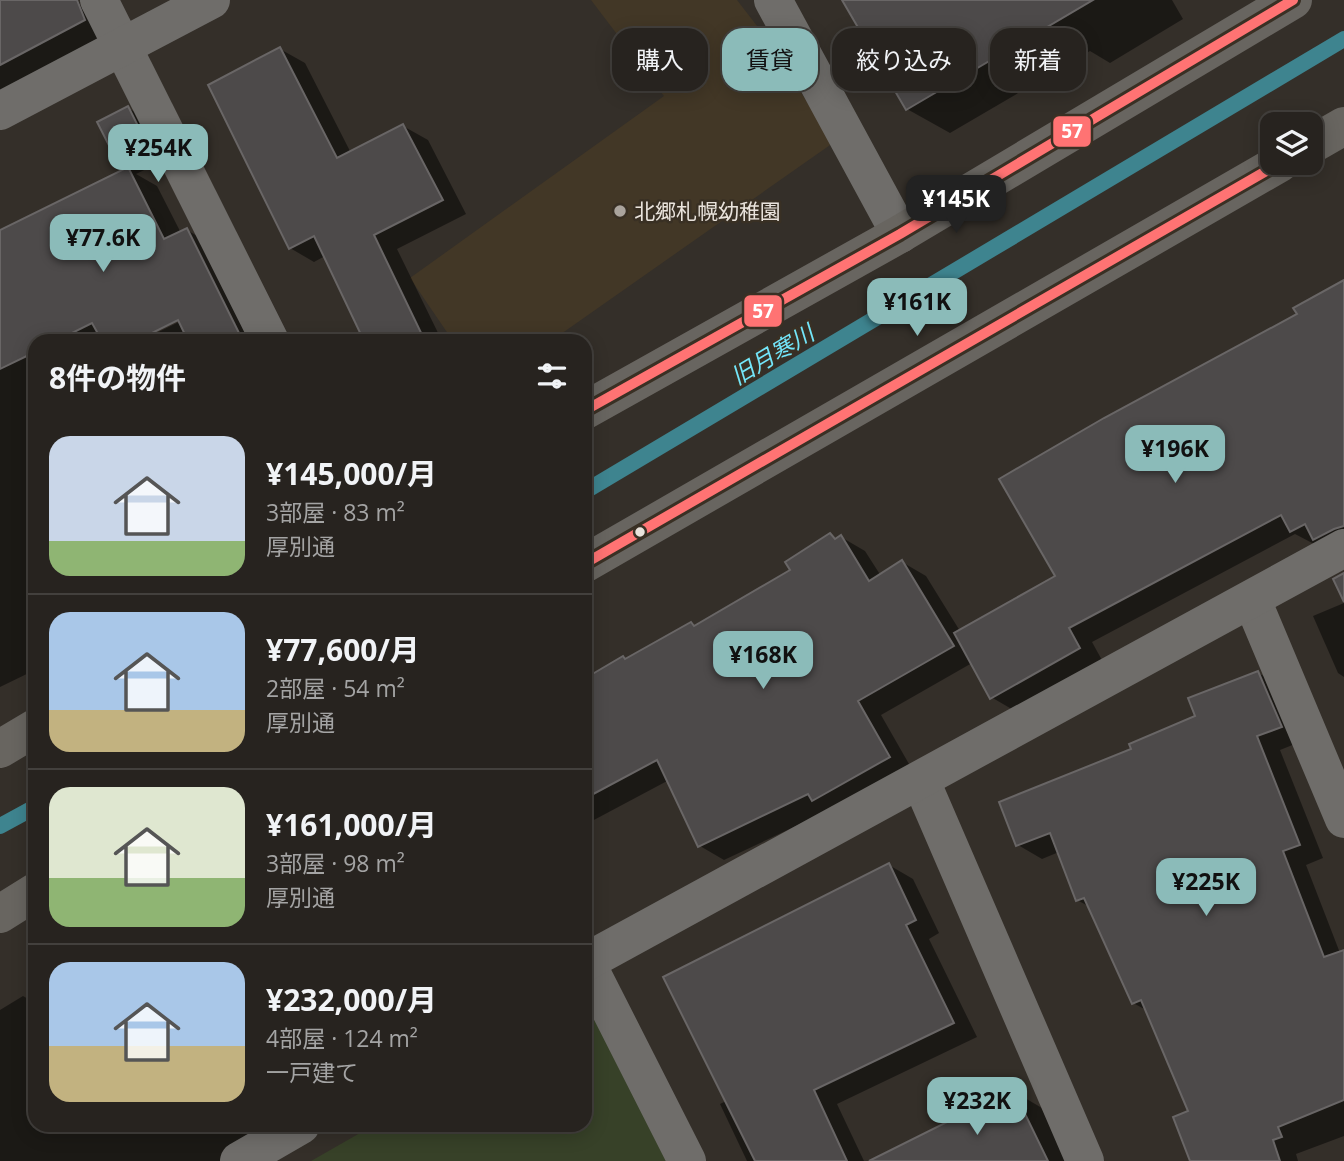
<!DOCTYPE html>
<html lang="ja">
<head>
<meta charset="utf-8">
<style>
	body { margin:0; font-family:"Open Sans","Noto Sans JP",sans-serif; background:#332f2c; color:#f1f3f6; height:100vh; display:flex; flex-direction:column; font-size:26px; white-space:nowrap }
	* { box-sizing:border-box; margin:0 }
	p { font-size:23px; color:#a4a4a4 }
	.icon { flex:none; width:38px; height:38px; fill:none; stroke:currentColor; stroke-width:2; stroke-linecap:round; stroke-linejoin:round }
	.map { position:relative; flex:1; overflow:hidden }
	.sheet { position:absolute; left:28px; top:334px; width:564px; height:798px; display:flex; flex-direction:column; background:#27231f; border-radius:21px; box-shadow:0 4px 18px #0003,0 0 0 2px #43403d }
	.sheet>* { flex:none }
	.guide { position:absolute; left:612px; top:28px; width:626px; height:63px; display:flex; gap:14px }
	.buttons { position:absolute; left:1260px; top:112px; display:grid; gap:14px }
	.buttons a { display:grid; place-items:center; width:63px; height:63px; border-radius:14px; background:#27231f; box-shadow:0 4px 18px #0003,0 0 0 2px #43403d; font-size:35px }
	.price { position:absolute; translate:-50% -60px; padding:0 16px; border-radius:14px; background:#8bbbb9; color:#111; font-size:23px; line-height:46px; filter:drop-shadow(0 2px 4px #0008) }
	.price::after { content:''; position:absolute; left:50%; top:42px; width:21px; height:16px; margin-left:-10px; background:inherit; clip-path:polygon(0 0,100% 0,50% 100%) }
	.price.selected { background:#222; color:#fff }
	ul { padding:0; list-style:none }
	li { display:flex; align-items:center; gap:21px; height:175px; padding:0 21px }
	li+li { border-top:2px solid #43403d }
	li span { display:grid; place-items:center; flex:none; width:196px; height:140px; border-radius:21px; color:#555 }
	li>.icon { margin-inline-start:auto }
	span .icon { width:84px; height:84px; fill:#fffc; stroke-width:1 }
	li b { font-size:30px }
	h2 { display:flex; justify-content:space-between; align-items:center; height:84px; padding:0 21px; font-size:30px }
	.pill { padding:0 24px; border-radius:21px; background:#27231f; box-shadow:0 4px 18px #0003,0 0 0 2px #43403d; font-size:24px; line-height:63px }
	.pill.selected { background:#8bbbb9; color:#111 }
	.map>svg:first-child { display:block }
	.built { fill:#423726 }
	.green { fill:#374128 }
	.shadow { fill:#0007 }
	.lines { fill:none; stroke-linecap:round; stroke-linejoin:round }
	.stream { stroke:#3e848f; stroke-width:16 }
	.building { fill:#4d4a4a; stroke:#696666; stroke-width:2 }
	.street { stroke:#6f6d6a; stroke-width:38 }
	.secondary { stroke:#686560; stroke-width:38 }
	.bus-1-casing { stroke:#393024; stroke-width:16 }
	.bus-1 { stroke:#ff7373; stroke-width:10 }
	.poi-dot { fill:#aaa49d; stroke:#393024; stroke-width:2.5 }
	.bus-dot { fill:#e9e3dc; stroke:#393024; stroke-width:2.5 }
	.labels { text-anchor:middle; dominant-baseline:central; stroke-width:5; stroke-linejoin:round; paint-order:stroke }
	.poi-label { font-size:21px; fill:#e9e3dc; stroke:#393024; text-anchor:start }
	.water-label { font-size:23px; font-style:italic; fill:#73e6fa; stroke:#393024 }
	.line-badge { stroke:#393024; stroke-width:2.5 }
	.badge-label { font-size:19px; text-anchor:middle; font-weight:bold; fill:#fff }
</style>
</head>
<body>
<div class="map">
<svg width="1344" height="1161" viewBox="0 0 1344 1161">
	<rect width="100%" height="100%" fill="#342f29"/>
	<path class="built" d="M591 0H737L767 39 833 143 551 341H453L410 278 664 96Z"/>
	<path class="green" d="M585 1014 604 1023 671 1161H311L374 1125H584Z"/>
	<g class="shadow">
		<path d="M0 0H78L99 39 0 92Z"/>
		<path d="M844 0H1172L1183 19 1110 63 1090 51 950 133 907 109Z"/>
		<path d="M280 49 305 63 351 153 403 126 428 140 466 214 397 249 442 341H366L325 256 314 262 290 248Z"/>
		<path d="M128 108 140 115 163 161 136 174 157 186 181 233 187 230 216 247 263 341H140L187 318 185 315 132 341H35V670L0 687V232L126 170 122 168Z"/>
		<path d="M1344 282V542L1316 545 1295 534 1092 642 1103 662 1015 711 991 697 972 663 881 715 913 771 724 860 700 846 669 780 592 821 584 817V736L691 624 696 627 792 571 831 535 838 540 841 537 865 551 881 576 902 562 926 576 960 631 1058 577 1299 314Z"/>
		<path d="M1344 603V677L1338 673 1313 616Z"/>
		<path d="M1258 673 1282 686 1305 740 1280 750 1323 858 1306 865 1340 953 1344 952V1136L1296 1154 1298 1161H1192L1191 1112 1148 1011 1133 1003 1090 907 1077 900 1059 852 1042 859 1018 845 1133 750 1197 717Z"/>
		<path d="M889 865 913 879 939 933 929 939 977 1037 837 1104 864 1161H747L720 1104 726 1101Z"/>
		<path d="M23 996 30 1000 35 997V1125H327L265 1161H0V1010Z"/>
		<path d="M1013 1091 1047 1111 1072 1161H884Z"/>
	</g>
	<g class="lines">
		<g class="stream">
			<path d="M584 492 1344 39"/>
			<path d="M0 826 35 807"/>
		</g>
	</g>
	<g class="building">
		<path d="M0 0H77L85 20 0 65Z"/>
		<path d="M842 0H1093L906 110Z"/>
		<path d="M280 47 337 158 403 124 443 200 374 235 425 341H364L314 236 289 249 208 85Z"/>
		<path d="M128 106 152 154 121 169 97 122Z"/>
		<path d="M128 167 164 239 187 228 243 341H188L178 320 136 341H102L92 323 56 341H35V352L0 369V230Z"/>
		<path d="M1344 280V526L1334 529 1313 540 1305 524 1290 532 1281 515 1069 628 1080 648 990 699 954 633 1055 576 999 479 1104 418 1297 314 1293 308Z"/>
		<path d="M830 533 835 539 841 535 869 581 902 560 954 646 858 701 890 757 812 801 808 794 698 847 657 760 584 799V679L623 656 625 659 691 622 694 626 790 570 785 562Z"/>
		<path d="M1344 573V602L1333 579Z"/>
		<path d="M1258 671 1282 727 1257 736 1300 845 1283 851 1324 957 1344 950V1100L1278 1127 1282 1137 1273 1140 1280 1161H1190L1173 1117 1188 1111 1141 1000 1132 1004 1084 898 1076 901 1050 833 1016 846 999 802 1131 749 1129 744 1195 716 1188 698Z"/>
		<path d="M889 863 916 920 906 925 954 1023 814 1090 847 1161H755L663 977Z"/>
		<path d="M1013 1089 1048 1161H869Z"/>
	</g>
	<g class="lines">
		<g class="street">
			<path d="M99 0 270 341"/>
			<path d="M773 0 900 234"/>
			<path d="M0 111 211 0"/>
			<path d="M1252 600 1344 819"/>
			<path d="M921 781 1085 1161"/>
			<path d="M584 958 687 1161"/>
			<path d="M584 963 1344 548"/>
			<path d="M239 1161 301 1125"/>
		</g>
		<g class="secondary">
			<path d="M1311 145 1344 126"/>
			<path d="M584 411 900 234 1293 0"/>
			<path d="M584 564 1280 163"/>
			<path d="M0 749 35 728"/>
			<path d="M0 914 35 892"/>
		</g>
		<defs>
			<g id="bus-1">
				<path d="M584 411 900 234 1293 0"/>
				<path d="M584 564 1280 163"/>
			</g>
		</defs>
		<use href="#bus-1" class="bus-1-casing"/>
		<use href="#bus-1" class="bus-1"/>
	</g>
	<circle class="poi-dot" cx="620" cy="211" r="7"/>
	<circle class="bus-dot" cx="640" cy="532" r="6"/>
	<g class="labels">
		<g class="poi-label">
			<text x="634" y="211">北郷札幌幼稚園</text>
		</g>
		<g class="water-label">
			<text transform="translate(772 354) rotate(-31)">旧月寒川</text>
		</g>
	</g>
	<g class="line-badge">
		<rect x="1052" y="115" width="40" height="33" rx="7" fill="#ff7373"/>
		<rect x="743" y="294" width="40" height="34" rx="7" fill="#ff7373"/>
	</g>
	<g class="badge-label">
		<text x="1072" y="138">57</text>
		<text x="763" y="318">57</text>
	</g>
</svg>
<div class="buttons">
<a><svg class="icon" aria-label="layers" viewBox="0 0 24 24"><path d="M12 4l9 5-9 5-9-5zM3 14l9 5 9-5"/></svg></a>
</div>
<b class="price" style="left:158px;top:184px">¥254K</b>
<b class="price selected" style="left:956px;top:235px">¥145K</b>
<b class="price" style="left:103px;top:274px">¥77.6K</b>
<b class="price" style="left:917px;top:338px">¥161K</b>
<b class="price" style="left:1175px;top:485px">¥196K</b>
<b class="price" style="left:763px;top:691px">¥168K</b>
<b class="price" style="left:1206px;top:918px">¥225K</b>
<b class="price" style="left:977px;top:1137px">¥232K</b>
<div class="guide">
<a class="pill">購入</a>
<a class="pill selected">賃貸</a>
<a class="pill">絞り込み</a>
<a class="pill">新着</a>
</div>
<section class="sheet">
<h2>8件の物件<svg class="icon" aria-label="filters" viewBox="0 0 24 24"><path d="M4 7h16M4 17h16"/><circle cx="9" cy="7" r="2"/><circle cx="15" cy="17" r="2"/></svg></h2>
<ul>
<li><span style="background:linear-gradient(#c9d6e8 75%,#8fb573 0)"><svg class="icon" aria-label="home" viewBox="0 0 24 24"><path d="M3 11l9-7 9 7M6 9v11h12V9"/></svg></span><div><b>¥145,000/月</b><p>3部屋 · 83 m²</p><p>厚別通</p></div></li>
<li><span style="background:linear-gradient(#a9c7e8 70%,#c2b280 0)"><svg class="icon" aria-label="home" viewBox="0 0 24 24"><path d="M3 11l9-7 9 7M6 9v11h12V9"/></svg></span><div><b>¥77,600/月</b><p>2部屋 · 54 m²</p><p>厚別通</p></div></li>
<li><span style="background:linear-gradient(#dfe7d0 65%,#8fb573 0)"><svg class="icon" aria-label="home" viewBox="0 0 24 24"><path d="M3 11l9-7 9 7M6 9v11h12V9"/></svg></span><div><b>¥161,000/月</b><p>3部屋 · 98 m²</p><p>厚別通</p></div></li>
<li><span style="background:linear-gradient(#a9c7e8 60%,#c2b280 0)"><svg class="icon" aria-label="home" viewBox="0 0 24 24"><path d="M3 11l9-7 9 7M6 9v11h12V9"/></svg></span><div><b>¥232,000/月</b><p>4部屋 · 124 m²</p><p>一戸建て</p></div></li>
</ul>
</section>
</div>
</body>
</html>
